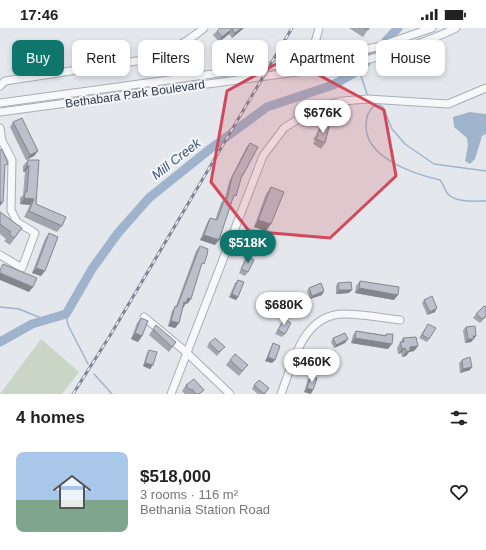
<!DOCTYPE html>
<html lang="en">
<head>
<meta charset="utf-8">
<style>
	body { margin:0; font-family:Arial,sans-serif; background:#f6f6f6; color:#222; height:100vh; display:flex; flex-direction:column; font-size:15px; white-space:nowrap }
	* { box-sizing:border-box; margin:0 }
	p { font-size:13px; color:#767676 }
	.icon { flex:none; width:22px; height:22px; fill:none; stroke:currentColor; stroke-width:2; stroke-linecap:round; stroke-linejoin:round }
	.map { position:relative; height:366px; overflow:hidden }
	.panel { display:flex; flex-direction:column; background:#fff; flex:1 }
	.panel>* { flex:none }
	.guide { position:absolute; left:12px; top:12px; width:462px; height:36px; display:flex; gap:8px }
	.price { position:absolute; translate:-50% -34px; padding:0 9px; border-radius:14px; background:#fff; color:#222; font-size:13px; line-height:26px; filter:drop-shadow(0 1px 2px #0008) }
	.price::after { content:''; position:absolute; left:50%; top:24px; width:12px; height:9px; margin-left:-6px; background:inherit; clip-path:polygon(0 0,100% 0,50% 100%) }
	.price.selected { background:#0f766e; color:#fff }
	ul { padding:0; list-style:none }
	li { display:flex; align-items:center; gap:12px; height:100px; padding:0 16px }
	li span { display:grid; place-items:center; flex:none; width:112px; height:80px; border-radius:8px; color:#555 }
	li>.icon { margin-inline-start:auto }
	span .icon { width:48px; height:48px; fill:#fffc; stroke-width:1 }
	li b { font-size:17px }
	h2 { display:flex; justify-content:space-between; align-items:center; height:48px; padding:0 16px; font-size:17px }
	.tag { padding:0 14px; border-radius:8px; background:#fff; box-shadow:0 2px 6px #0003; font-size:14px; line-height:36px }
	.tag.selected { background:#0f766e; color:#fff }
	.status { display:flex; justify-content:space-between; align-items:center; height:28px; padding:0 20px; background:#fff; direction:ltr }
	.status svg { height:11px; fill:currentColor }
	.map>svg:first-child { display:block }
	.green { fill:#c9d6c5 }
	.water { fill:#9fb4cc }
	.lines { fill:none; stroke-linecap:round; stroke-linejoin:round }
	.stream { stroke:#9fb4cc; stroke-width:1.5 }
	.river { stroke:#9fb4cc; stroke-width:9 }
	.minor-casing { stroke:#a9aeb7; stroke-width:9 }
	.minor { stroke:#f7f8fa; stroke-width:7 }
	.rail-casing { stroke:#7d8696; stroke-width:3 }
	.rail { stroke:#f4f6f9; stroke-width:1.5; stroke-dasharray:4.5; stroke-linecap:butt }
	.wall { fill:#a1a5ae }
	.shaded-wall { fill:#83868d }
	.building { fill:#bbc0ca; stroke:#83868d }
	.marked { fill:#d1495b; fill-opacity:0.2; stroke:#d1495b; stroke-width:3; stroke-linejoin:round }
	.labels { text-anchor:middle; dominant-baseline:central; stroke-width:4; stroke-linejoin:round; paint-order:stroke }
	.street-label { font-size:12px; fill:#2b3445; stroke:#f4f6f9 }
	.water-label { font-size:13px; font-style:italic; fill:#34527a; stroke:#f4f6f9 }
</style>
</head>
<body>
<div class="status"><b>17:46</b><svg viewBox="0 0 49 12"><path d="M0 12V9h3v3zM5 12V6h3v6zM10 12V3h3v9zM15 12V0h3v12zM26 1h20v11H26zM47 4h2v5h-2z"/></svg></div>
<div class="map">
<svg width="486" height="366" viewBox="0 0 486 366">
	<rect width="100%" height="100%" fill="#e4e7ec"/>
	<path class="green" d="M41 311 79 344 62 366H0Z"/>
	<path class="water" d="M470 84 486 86V106L482 108 475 131 470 136 465 133 468 118 467 110 454 99 453 89Z"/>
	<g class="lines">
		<g class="stream">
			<path d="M359 42 367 66"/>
			<path d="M486 143 434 136 405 116 392 101 383 79 380 77 374 78C368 83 366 89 366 97 365 130 414 146 440 152 444 156 444 162 448 166 456 175 475 173 486 173"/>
			<path d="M0 279 19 281 46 292"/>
			<path d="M66 286 68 297 88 336"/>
			<path d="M94 346 112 366"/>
		</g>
		<path class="river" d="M0 314 32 296 66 286 92 241 118 205 149 170 210 121 267 79 333 57 359 42 398 0"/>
		<defs>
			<g id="minor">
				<path d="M314 35 313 22 319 0"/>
				<path d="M0 58 5 53 143 32C167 26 185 16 204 0"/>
				<path d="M0 75 314 32 377 19 432 0"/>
				<path d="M0 84 341 38C381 29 419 18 456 0"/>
				<path d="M0 100 2 113 12 132 11 182 17 194 35 205 22 240 0 227"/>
				<path d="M144 289 186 324 230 366"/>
				<path d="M171 366 263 128 284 100 316 80 342 73 368 71 448 76 486 60"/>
				<path d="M281 366C293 335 303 285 345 286 363 286 382 290 400 292"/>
			</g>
		</defs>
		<use href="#minor" class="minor-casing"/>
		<use href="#minor" class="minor"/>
		<defs>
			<path id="rail" d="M73 366 111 306 292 0"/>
		</defs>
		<use href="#rail" class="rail-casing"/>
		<use href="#rail" class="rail"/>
	</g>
	<g class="wall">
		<path d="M244 0 232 10 229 6 219 14 213 7 217 3Z"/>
		<path d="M349 0H369L363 9Z"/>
		<path d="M13 94 38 123 34 128 26 132 10 99Z"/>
		<path d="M323 96 325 115 321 121 313 116 315 112H313Z"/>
		<path d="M250 115 243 147 240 151 215 217 200 212 207 195 210 190 215 192 221 175 225 170 229 154 246 120Z"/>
		<path d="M28 132 36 176 62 198 57 204 24 189 30 177 20 176V170L23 167 25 144H23V138Z"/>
		<path d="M271 159 266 203 254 199 266 166Z"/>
		<path d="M0 184 22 200 10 217 4 213 6 211 0 206Z"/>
		<path d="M49 205 41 248 32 245 45 211Z"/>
		<path d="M200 218V241L191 271 187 276 186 275 183 280 179 295 175 300 168 298 172 283 176 278 196 223Z"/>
		<path d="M247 229 248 244 245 248 239 245 245 232Z"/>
		<path d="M238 252V269L236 272 229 269 235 255Z"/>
		<path d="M360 253 394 272 355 265 356 258Z"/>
		<path d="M338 255 349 265 336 266V258Z"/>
		<path d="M309 260 324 263 322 267 310 271 307 263Z"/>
		<path d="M424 272 435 284 427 287 422 275Z"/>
		<path d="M303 276 301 279 291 289 286 283 289 280Z"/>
		<path d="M486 279V289L480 295 473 290 476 286Z"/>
		<path d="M141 290 142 308 138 314 131 311 137 295Z"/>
		<path d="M284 291 285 306 282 309 275 306Z"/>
		<path d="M428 296 429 311 427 314 419 310Z"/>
		<path d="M466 299 476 308 471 314 465 315 463 302Z"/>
		<path d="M153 301 176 314 169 324 149 307Z"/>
		<path d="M356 303 385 307 386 306 388 321 351 315 353 307Z"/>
		<path d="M333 310 345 315 334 320 331 314Z"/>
		<path d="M403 310 418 318 414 323 409 324 406 328 402 329 401 325 398 326 397 320Z"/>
		<path d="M209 315 222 322 217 328 207 319Z"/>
		<path d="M273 315 275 332 272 335 265 333 271 319Z"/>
		<path d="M149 322 153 337 150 341 143 338 147 325Z"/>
		<path d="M321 324 325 335 326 340 323 346 312 342 317 329Z"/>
		<path d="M230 332 248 337 239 348 226 337Z"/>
		<path d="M462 332 470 342 460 345 459 335Z"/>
		<path d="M311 348V366L304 364 308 351Z"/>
		<path d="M186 357 201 366H185L182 363Z"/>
		<path d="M254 357 269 360 265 366H258L252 361Z"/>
	</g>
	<g class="shaded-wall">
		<path d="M242 0H244L232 10 235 5Z"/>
		<path d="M232 1 229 6 219 14 222 9Z"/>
		<path d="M38 123 34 128 26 132 30 127Z"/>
		<path d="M27 137 29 138 25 144H23Z"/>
		<path d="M24 170 34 171 30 177 20 176Z"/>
		<path d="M0 174H3L0 178Z"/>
		<path d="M258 192 271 196 266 203 254 199Z"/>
		<path d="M204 207 219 212 215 217 200 212Z"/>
		<path d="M36 240 45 243 41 248 32 245Z"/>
		<path d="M0 245 33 259 29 264 0 252Z"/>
		<path d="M359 260 398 267 394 272 355 265Z"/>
		<path d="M339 262H352L349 265 336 266Z"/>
		<path d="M324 263 322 267 310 271 312 268Z"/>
		<path d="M232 266 238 269 236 272 229 269Z"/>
		<path d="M188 270 191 271 187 276 186 275 183 280 181 279Z"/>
		<path d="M303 276 301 279 291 289 294 285Z"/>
		<path d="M437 280 435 284 427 287 430 284Z"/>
		<path d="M171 293 179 295 175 300 168 298Z"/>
		<path d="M135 305 142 308 138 314 131 311Z"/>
		<path d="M473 308H476L471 314 465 315 468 311Z"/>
		<path d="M355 310 392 316 388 321 351 315Z"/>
		<path d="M348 311 345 315 334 320 336 317Z"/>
		<path d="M418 318 414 323 409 324 406 328 402 329 410 319Z"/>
		<path d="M405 320 401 325 398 326 402 321Z"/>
		<path d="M268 329 275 332 272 335 265 333Z"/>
		<path d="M145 335 153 337 150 341 143 338Z"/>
		<path d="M316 336 326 340 323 346 312 342Z"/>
		<path d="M472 339 470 342 460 345 463 341Z"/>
		<path d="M307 360 313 362 311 366 304 364Z"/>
	</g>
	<g class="building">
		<path d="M220 0H242L235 5 232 1 222 9 217 3Z"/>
		<path d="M364 0H369L368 2Z"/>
		<path d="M22 90 38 123 30 127 13 94Z"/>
		<path d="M323 96 329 99 325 115 316 111 318 107 317 106Z"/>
		<path d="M250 115 258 119 243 147H242L236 168 234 167 219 212 204 207 210 190 217 192 225 170 227 171 232 149Z"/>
		<path d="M2 121 8 136 5 137 3 174H0V122Z"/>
		<path d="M28 132H39L36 176 66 189 62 198 29 183 34 171 24 170 25 164H27L29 138 27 137Z"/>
		<path d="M271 159 284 164 271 196 258 192Z"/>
		<path d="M0 184 22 200 14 210 9 206 11 204 0 196Z"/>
		<path d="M49 205 58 209 45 243 36 240Z"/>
		<path d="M200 218 208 221 207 227 204 236 202 235 191 271 188 270 186 275 184 274 179 295 171 293 175 278 177 279Z"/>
		<path d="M247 229 254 232 248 244 241 241Z"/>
		<path d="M3 236 37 250 33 259 0 245V242Z"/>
		<path d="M238 252 244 254 238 269 232 266Z"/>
		<path d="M360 253 399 259 398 267 359 260Z"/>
		<path d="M351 254 352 262H339L338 255Z"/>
		<path d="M321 255 324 263 312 268 309 260Z"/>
		<path d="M432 268 437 280 430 284 424 272Z"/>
		<path d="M298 270 303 276 294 285 289 280Z"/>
		<path d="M484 278 486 279V288L482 291 476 286Z"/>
		<path d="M141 290 148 293 142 308 135 305Z"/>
		<path d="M284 291 291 295 285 306 278 302Z"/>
		<path d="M428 296 436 300 429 311 422 307Z"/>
		<path d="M156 297 176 314 172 319 153 301Z"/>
		<path d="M475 298 476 308H473L474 311H468L466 299Z"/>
		<path d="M356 303 386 308V306H393L392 316 355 310Z"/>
		<path d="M345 305 348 311 336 317 333 310Z"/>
		<path d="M416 309 418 318 410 319V323H406L405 320 402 321 400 314H404L403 310Z"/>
		<path d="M215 310 225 319 219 324 209 315Z"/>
		<path d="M273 315 280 318 275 332 268 329Z"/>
		<path d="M149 322 157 324 153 337 145 335Z"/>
		<path d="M321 324 329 327 325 335 328 336 326 340 316 336Z"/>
		<path d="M235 326 248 337 242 343 230 332Z"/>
		<path d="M470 329 472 339 463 341 462 332Z"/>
		<path d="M311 348 317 350 313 362 307 360Z"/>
		<path d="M194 351 204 362 199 366H196L192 361 190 362 186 357Z"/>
		<path d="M259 352 269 360 264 366 254 357Z"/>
	</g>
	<path class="marked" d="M287 30 384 82 396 148 330 210 249 203 211 154 227 63Z"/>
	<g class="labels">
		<g class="street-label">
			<text transform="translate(135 66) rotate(-8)">Bethabara Park Boulevard</text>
		</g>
		<g class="water-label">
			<text transform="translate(176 131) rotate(-38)">Mill Creek</text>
		</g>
	</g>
</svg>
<b class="price" style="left:323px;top:106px">$676K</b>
<b class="price selected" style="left:248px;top:236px">$518K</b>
<b class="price" style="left:284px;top:298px">$680K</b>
<b class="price" style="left:312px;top:355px">$460K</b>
<div class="guide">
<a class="tag selected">Buy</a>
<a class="tag">Rent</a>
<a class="tag">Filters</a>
<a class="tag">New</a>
<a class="tag">Apartment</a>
<a class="tag">House</a>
</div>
</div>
<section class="panel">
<h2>4 homes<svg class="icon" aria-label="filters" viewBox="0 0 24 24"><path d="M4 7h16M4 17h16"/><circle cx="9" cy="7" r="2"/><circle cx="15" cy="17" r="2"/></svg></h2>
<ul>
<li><span style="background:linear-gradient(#a9c7e8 60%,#7fa58c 0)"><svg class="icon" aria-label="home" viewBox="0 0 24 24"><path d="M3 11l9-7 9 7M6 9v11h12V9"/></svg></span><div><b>$518,000</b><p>3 rooms · 116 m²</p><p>Bethania Station Road</p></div><svg class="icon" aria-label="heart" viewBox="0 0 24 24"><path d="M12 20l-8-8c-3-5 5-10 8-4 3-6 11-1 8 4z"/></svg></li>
</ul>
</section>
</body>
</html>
